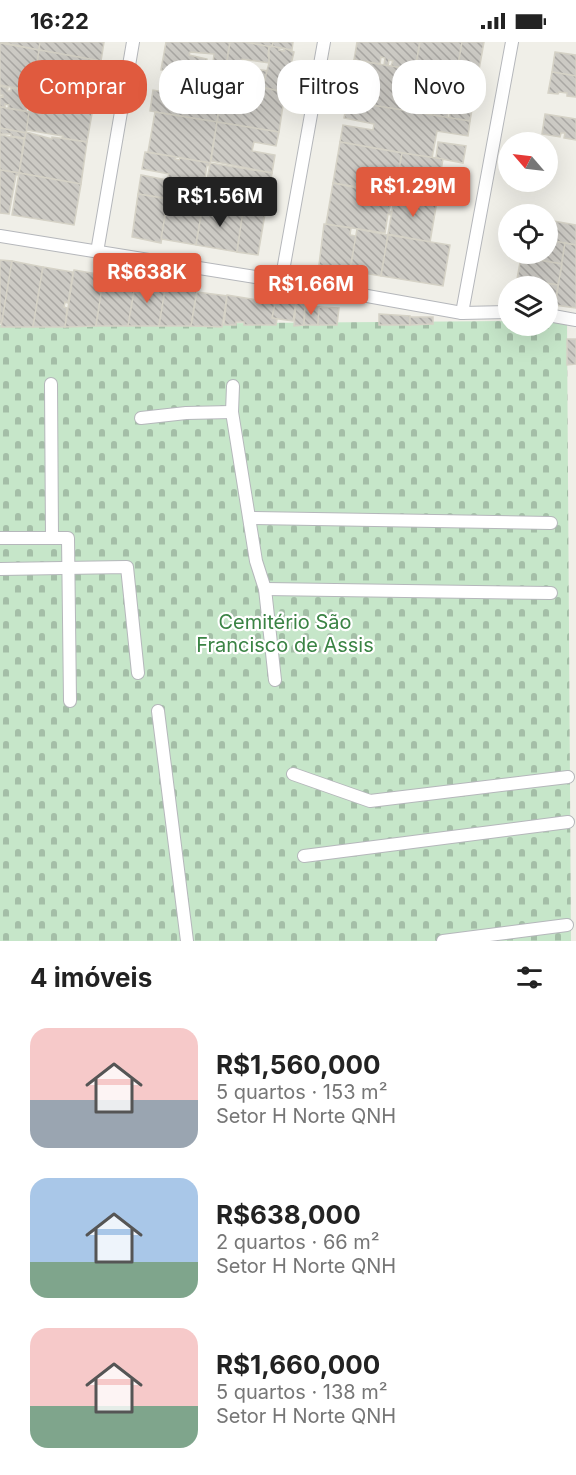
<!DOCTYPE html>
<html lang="pt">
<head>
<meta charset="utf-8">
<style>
	body { margin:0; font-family:Inter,sans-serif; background:#f2f2f2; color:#222; height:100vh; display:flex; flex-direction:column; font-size:22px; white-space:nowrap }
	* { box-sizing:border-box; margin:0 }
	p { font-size:20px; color:#767676 }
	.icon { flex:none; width:33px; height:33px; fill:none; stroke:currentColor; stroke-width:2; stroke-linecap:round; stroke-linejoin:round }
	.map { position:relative; height:899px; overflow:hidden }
	.panel { display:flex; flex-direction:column; background:#fff; flex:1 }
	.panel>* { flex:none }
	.banner { position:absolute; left:18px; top:18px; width:540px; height:54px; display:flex; gap:12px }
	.needle { width:39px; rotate:298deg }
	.controls { position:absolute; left:498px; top:90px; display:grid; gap:12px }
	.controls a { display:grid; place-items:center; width:60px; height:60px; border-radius:50%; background:#fff; box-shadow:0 6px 24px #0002; font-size:30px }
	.price { position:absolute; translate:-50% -51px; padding:0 14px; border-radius:6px; background:#e05a3e; color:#fff; font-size:20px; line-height:39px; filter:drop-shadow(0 2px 3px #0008) }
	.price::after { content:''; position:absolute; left:50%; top:36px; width:18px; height:14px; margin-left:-9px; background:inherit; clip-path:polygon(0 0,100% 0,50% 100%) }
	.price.active { background:#222; color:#fff }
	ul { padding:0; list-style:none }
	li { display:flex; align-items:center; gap:18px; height:150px; padding:0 30px }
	li span { display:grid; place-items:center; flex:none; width:168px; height:120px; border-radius:18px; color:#555 }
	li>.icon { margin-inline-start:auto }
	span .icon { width:72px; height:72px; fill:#fffc; stroke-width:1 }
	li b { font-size:26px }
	h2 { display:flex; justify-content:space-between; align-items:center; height:72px; padding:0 30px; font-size:26px }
	.chip { padding:0 21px; border-radius:24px; background:#fff; box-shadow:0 6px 24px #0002; font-size:21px; line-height:54px }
	.chip.active { background:#e05a3e; color:#fff }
	.status { display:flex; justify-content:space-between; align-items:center; height:42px; padding:0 30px; background:#fff; direction:ltr }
	.status svg { height:16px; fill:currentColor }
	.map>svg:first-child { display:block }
	.cemetery { fill:url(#cemetery-stones) }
	.building { fill:url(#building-back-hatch); stroke:#d5d2c6; stroke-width:1.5; fill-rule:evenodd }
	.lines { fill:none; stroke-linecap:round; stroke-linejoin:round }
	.street-casing { stroke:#b5b7bb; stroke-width:14 }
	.street { stroke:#fff; stroke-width:12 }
	.labels { text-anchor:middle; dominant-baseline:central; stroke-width:4.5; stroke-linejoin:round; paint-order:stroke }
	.park-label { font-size:20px; fill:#3a8344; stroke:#fff }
</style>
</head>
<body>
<div class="status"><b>16:22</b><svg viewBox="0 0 49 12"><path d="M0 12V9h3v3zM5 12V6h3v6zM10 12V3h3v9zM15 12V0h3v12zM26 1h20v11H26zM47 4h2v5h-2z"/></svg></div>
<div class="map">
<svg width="576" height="899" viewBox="0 0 576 899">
	<defs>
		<pattern id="cemetery-stones" width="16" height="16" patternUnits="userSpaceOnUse" patternTransform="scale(1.5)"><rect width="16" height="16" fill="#c6e6c9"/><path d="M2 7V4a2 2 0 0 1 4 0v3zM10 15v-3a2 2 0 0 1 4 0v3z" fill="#a4bea7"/></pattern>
		<pattern id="building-back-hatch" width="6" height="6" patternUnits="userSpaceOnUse" patternTransform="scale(1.5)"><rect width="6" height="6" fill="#cccac4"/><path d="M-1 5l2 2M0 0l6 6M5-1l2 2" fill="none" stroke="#a9a7a3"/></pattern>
	</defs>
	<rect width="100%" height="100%" fill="#f0efe8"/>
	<path class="cemetery" d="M567 278 571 899H0V283L508 279V284H548V279Z"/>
	<g class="building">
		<path d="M0 0H40L39 8Z"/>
		<path d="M40 0H104L101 19 39 8Z"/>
		<path d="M166 0H230L224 38 161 28ZM190 10 214 12 213 21 207 19V17L189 13Z"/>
		<path d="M230 0H245L272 4 269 6 268 14 270 16 269 21 242 17 241 25 268 29 267 37H264L265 46 224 38Z"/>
		<path d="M245 0H273L272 5Z"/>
		<path d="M273 0H293L292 8 272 5Z"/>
		<path d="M357 0H420L415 28 391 24 393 19 389 18 388 24 384 23 385 16 381 15 380 22 354 18Z"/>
		<path d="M420 0H462L456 36 415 29Z"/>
		<path d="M462 0H484L477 39 456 36Z"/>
		<path d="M0 1 39 8 33 49 0 43Z"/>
		<path d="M272 4 280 6 279 8 284 9V6L294 10 287 39H289L288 48 285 50 265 46 263 44 269 21V6Z"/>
		<path d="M39 8 101 19 94 60 33 49Z"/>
		<path d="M555 10 576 13V34L552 30Z"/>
		<path d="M354 18 415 28 408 69 347 59Z"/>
		<path d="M415 29 453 35 452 44H455L457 36 477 39 470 79 449 76 454 52 451 51 447 76 408 69Z"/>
		<path d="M552 30 576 34V55L567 54V51L559 50 558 52 548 51Z"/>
		<path d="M181 31 224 38 217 80 150 69 153 48 188 54 190 43 179 42Z"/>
		<path d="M224 38 285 50 279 90 217 80Z"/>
		<path d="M0 44 8 46 7 49H11V46L29 49 26 69 8 66 9 63 5 62V65H0V54L3 55V53L0 52Z"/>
		<path d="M32 50 94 60 87 100 62 96 63 94 26 88Z"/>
		<path d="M347 59 470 79 468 94 437 89 432 116 340 100 343 83 373 88 374 82 344 76Z"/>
		<path d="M0 65 29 70 26 91 0 86Z"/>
		<path d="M155 70 217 80 210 121 148 110Z"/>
		<path d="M545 72 576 77V98L564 96 565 91H561L560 95 542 92Z"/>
		<path d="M217 80 279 90 276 104 254 100 252 109 275 113 272 131 211 119Z"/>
		<path d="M0 86 26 91 25 96 11 94V92H0Z"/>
		<path d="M26 90 52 97V95L87 100 81 142 19 131Z"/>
		<path d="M0 93 24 97 19 131 0 128Z"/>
		<path d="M340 100 402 111 395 151 333 141Z"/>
		<path d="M438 100 466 104 463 121 436 116Z"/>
		<path d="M145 110 176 115 175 117 179 118 180 116 210 121V124L207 123 201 160 165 153V156L138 152 141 133 167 138 169 132 142 127Z"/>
		<path d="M402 111 443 117 436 158 395 150Z"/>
		<path d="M210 121 272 131 265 172 203 162Z"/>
		<path d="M0 128 19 131V133H16L9 172 0 171Z"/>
		<path d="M19 131 81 142 74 183 12 173Z"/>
		<path d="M333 141 392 153 389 169 392 170 391 173 388 172 385 191 326 182Z"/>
		<path d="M138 152 168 157 161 201 132 195Z"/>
		<path d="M395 152 437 159 430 200 388 192Z"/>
		<path d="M168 157 203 162 196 203 161 197Z"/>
		<path d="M203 162 243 169 237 210 196 203Z"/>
		<path d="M243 169 265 172 258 213 237 210Z"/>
		<path d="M548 178 576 183V203L548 198Z"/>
		<path d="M324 182 351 186 350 193 356 194 350 229 319 223Z"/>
		<path d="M357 187 388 193 381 234 350 229Z"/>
		<path d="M388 193 450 203 443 244 381 234Z"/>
		<path d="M548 198 565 201 562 222 521 215 519 213 548 212Z"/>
		<path d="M565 201 576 203V266L555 263Z"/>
		<path d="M521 215 562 222 558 243 517 237Z"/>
		<path d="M0 218 12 219 2 281H0Z"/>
		<path d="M12 219 43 225 33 285H1Z"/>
		<path d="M43 225 73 230 68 261 65 260 64 265 67 266 65 285H33Z"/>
		<path d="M74 228 104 233 96 284 65 285Z"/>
		<path d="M104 233 136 238 128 284H96Z"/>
		<path d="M517 237 558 243 555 263 548 261V244H516Z"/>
		<path d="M136 238 166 243 159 284H128Z"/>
		<path d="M166 242 197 248 191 284H159Z"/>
		<path d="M197 250 227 254 222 285 191 284Z"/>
		<path d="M276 251 297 254 293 279 272 276Z"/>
		<path d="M227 253 275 261 272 276 277 277 276 283H244V280H236V283H224Z"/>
		<path d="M296 261 305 262 304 283 294 284Z"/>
		<path d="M305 264 319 265 318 283H304Z"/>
		<path d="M319 265 339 266 337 283H318Z"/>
		<path d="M379 272 410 274V283H379Z"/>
		<path d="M410 275H433V282L410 283Z"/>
		<path d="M567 297H576V322L567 323Z"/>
	</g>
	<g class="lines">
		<defs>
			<g id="street">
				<path d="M0 194 317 245 462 271 508 270"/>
				<path d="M97 210 133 0"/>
				<path d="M281 240 324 0"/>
				<path d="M462 271 512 0"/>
				<path d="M548 273 576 278"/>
				<path d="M51 342 52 496H68L70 659"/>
				<path d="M233 344 232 370 256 519 265 547 275 638"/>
				<path d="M141 376 186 371 232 370"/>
				<path d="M250 476 551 481"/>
				<path d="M0 496H52"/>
				<path d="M0 527 127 525 138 631"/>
				<path d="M265 547 551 551"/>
				<path d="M158 669 187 899"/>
				<path d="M293 732 370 759 568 735"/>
				<path d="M304 814 568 780"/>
				<path d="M443 899 567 883"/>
			</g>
		</defs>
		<use href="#street" class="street-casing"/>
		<use href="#street" class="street"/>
	</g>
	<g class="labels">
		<g class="park-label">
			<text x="285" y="580">Cemitério São<tspan x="285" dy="23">Francisco de Assis</tspan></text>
		</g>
	</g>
</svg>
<div class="controls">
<a><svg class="needle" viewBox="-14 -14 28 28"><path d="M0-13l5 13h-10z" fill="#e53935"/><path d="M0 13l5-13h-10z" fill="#767676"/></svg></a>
<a><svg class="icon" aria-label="locate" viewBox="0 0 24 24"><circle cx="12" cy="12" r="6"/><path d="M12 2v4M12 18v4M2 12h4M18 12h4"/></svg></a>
<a><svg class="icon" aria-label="layers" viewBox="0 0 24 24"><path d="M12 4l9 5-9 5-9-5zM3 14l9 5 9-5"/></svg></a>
</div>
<b class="price" style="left:413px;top:176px">R$1.29M</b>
<b class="price active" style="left:220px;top:186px">R$1.56M</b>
<b class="price" style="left:147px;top:262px">R$638K</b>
<b class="price" style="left:311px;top:274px">R$1.66M</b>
<div class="banner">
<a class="chip active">Comprar</a>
<a class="chip">Alugar</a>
<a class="chip">Filtros</a>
<a class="chip">Novo</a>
</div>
</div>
<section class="panel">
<h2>4 imóveis<svg class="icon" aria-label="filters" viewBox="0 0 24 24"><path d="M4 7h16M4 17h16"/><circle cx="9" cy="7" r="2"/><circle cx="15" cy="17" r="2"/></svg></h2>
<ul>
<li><span style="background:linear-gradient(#f6c9c9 60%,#9aa5b1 0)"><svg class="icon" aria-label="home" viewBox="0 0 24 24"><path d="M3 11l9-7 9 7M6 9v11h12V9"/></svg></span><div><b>R$1,560,000</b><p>5 quartos · 153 m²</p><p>Setor H Norte QNH</p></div></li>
<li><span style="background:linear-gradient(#a9c7e8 70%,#7fa58c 0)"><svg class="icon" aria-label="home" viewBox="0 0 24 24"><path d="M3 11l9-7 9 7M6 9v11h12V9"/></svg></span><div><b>R$638,000</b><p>2 quartos · 66 m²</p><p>Setor H Norte QNH</p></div></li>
<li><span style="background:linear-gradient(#f6c9c9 65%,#7fa58c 0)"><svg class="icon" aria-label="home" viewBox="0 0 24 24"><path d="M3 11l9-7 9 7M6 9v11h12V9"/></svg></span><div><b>R$1,660,000</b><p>5 quartos · 138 m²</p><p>Setor H Norte QNH</p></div></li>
</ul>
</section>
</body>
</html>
